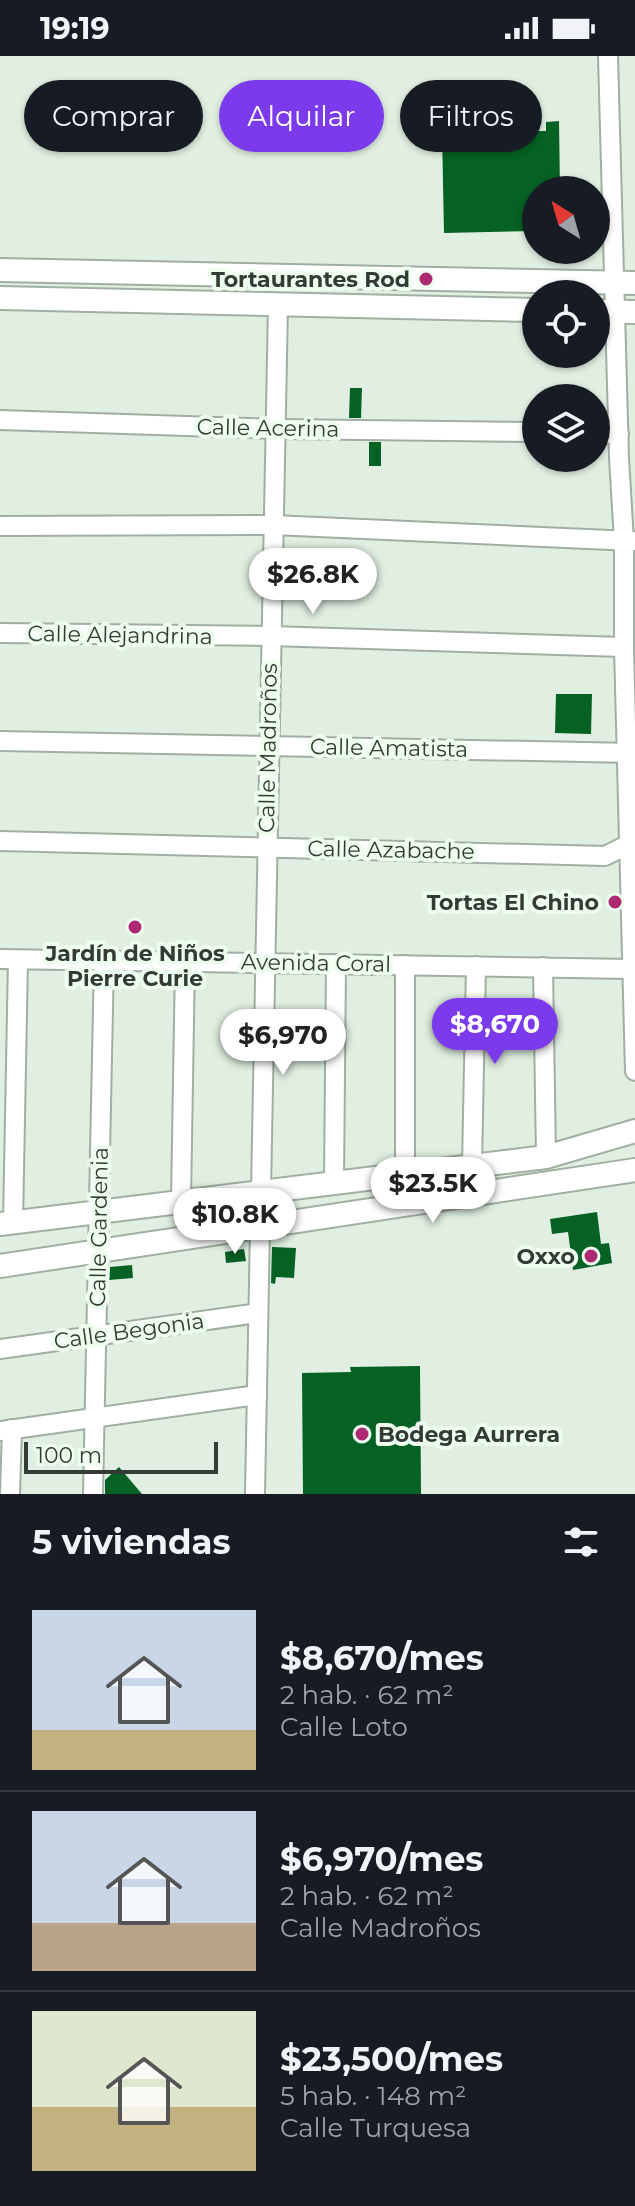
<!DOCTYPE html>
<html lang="es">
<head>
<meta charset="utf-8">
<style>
	body { margin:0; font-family:Montserrat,sans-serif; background:#20242c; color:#f1f3f6; height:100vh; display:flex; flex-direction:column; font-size:30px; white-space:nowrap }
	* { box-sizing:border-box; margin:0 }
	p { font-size:26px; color:#9ea1a6 }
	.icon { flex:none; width:44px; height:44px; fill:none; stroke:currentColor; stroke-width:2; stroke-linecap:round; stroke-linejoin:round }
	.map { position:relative; height:1438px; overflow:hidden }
	.panel { display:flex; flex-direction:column; background:#171b24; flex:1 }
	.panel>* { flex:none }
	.top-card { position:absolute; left:24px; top:24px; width:588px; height:72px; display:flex; gap:16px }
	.needle { width:52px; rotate:323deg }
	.fabs { position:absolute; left:522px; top:120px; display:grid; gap:16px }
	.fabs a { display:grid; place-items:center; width:88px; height:88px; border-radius:50%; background:#171b24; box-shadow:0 2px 6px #0004; font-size:40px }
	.scale { position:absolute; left:24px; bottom:20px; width:194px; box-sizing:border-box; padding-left:8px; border:4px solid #343a34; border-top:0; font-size:22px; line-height:28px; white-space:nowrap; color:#343a34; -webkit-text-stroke:6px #edfdee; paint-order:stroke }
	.price { position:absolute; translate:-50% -68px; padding:0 18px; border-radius:28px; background:#fff; color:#222; font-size:26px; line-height:52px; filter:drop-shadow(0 2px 4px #0008) }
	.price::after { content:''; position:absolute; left:50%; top:48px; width:24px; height:18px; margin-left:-12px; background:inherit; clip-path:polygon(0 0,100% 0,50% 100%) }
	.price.selected { background:#7c3aed; color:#fff }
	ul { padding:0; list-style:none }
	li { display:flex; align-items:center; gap:24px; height:200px; padding:0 32px }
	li+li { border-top:2px solid #363941 }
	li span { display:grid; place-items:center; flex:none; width:224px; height:160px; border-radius:0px; color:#555 }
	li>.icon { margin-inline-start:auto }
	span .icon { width:96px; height:96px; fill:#fffc; stroke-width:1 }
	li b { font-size:34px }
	h2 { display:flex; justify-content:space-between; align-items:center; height:96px; padding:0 32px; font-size:34px }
	.tag { padding:0 28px; border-radius:36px; background:#171b24; box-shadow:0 2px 6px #0004; font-size:28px; line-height:72px }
	.tag.selected { background:#7c3aed; color:#fff }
	.status { display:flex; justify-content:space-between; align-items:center; height:56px; padding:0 40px; background:#171b24; direction:ltr }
	.status svg { height:22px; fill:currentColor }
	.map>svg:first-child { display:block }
	.building { fill:#066124 }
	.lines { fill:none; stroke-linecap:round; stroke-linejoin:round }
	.minor-casing { stroke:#a0afa2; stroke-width:22 }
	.major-casing { stroke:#a0afa2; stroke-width:26 }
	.minor { stroke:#fff; stroke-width:18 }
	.major { stroke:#fff; stroke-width:22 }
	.poi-dot { fill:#ad2972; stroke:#edfdee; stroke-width:3 }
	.labels { text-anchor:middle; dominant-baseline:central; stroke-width:8; stroke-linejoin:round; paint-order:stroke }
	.poi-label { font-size:22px; font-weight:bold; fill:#343a34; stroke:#edfdee; text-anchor:end }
	.street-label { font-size:22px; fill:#343a34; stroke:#edfdee }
</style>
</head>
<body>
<div class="status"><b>19:19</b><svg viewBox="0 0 49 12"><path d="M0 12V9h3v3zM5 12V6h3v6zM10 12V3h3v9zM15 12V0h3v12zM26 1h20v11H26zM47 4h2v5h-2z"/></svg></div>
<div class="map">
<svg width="635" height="1438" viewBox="0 0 635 1438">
	<rect width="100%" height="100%" fill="#e0efe1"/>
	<g class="building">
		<path d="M559 65 560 134H536V175L444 177 442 77 546 75V66Z"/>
		<path d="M350 332H362L361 362H349Z"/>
		<rect x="369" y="386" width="12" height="24"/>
		<path d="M556 638H592L591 678 555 677Z"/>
		<path d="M597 1156 601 1188 609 1187 612 1207 573 1214 568 1176 552 1178 550 1163Z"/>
		<path d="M272 1191 296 1192 294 1222 276 1221 275 1228 271 1227Z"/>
		<path d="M244 1193 246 1205 226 1207 225 1196Z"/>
		<path d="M132 1209 133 1222 109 1224 110 1211Z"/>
		<path d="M420 1310 421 1438H303L302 1317 351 1316 350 1311Z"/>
		<path d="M119 1411 142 1438H105V1424Z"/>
	</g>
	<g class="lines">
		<defs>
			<g id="minor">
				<path d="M608 0 619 402 624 485V591L635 1015"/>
				<path d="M0 364 277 373 536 376"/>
				<path d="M596 377 619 378"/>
				<path d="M0 470 273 469 633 485"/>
				<path d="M0 577 271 580 624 591"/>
				<path d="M0 685 635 697"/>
				<path d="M0 785 605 800 635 785"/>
				<path d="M0 903 632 913"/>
				<path d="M543 911 546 1101"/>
				<path d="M472 1110 476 910"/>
				<path d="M405 1118V909"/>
				<path d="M334 1126 336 908"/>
				<path d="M261 1135 278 249"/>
				<path d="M181 1145 185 905"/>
				<path d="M13 1167 18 904"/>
				<path d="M0 1293 258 1257"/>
				<path d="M0 1375 257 1339"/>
				<path d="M10 1438 12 1373"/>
				<path d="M93 1438 104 904"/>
				<path d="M255 1438 260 1172"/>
			</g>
			<g id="major">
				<path d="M0 214 635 227"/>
				<path d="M0 242 536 254"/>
				<path d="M596 255 635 256"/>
				<path d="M0 1168 546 1101 635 1075"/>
				<path d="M0 1210 635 1114"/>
			</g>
		</defs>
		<use href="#minor" class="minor-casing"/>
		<use href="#major" class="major-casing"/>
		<use href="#minor" class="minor"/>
		<use href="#major" class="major"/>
	</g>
	<g class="poi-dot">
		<circle cx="426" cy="223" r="8"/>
		<circle cx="615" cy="846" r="8"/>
		<circle cx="135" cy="871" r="8"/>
		<circle cx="591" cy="1200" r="8"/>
		<circle cx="362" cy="1378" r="8"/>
	</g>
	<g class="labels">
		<g class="poi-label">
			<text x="410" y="223">Tortaurantes Rod</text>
			<text x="599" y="846">Tortas El Chino</text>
			<text x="135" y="897" text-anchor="middle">Jardín de Niños<tspan x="135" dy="25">Pierre Curie</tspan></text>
			<text x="575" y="1200">Oxxo</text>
			<text x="378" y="1378" text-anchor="start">Bodega Aurrera</text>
		</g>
		<g class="street-label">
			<text transform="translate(268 372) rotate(1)">Calle Acerina</text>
			<text transform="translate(120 579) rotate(1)">Calle Alejandrina</text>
			<text transform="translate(268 692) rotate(-89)">Calle Madroños</text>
			<text transform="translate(389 692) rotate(1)">Calle Amatista</text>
			<text transform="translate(391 794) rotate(1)">Calle Azabache</text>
			<text transform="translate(316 907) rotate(1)">Avenida Coral</text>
			<text transform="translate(99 1171) rotate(-89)">Calle Gardenia</text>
			<text transform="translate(129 1275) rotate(-8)">Calle Begonia</text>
		</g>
	</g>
</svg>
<div class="fabs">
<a><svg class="needle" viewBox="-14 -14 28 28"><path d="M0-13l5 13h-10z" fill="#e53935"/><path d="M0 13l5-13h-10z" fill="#9ea1a6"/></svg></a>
<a><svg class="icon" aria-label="locate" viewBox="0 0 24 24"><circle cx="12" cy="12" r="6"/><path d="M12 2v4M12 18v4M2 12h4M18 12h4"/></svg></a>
<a><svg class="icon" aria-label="layers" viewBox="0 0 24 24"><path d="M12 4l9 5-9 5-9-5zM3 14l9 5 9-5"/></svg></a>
</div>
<div class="scale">100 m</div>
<b class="price" style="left:313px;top:560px">$26.8K</b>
<b class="price selected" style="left:495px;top:1010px">$8,670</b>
<b class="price" style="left:283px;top:1021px">$6,970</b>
<b class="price" style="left:433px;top:1169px">$23.5K</b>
<b class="price" style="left:235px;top:1200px">$10.8K</b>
<div class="top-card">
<a class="tag">Comprar</a>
<a class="tag selected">Alquilar</a>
<a class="tag">Filtros</a>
</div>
</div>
<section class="panel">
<h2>5 viviendas<svg class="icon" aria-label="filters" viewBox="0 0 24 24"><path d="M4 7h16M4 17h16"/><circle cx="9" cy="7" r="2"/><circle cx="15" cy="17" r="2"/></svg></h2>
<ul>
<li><span style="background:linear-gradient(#c9d6e8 75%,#c2b280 0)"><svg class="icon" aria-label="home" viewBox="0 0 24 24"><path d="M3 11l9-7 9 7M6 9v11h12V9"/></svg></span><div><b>$8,670/mes</b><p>2 hab. · 62 m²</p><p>Calle Loto</p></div></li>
<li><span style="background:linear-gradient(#c9d6e8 70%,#b9a48a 0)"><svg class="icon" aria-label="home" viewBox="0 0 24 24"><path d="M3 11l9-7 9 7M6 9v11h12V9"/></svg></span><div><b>$6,970/mes</b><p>2 hab. · 62 m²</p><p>Calle Madroños</p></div></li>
<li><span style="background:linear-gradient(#dfe7d0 60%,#c2b280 0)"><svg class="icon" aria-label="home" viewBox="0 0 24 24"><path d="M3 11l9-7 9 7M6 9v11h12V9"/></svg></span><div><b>$23,500/mes</b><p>5 hab. · 148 m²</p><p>Calle Turquesa</p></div></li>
</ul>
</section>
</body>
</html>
